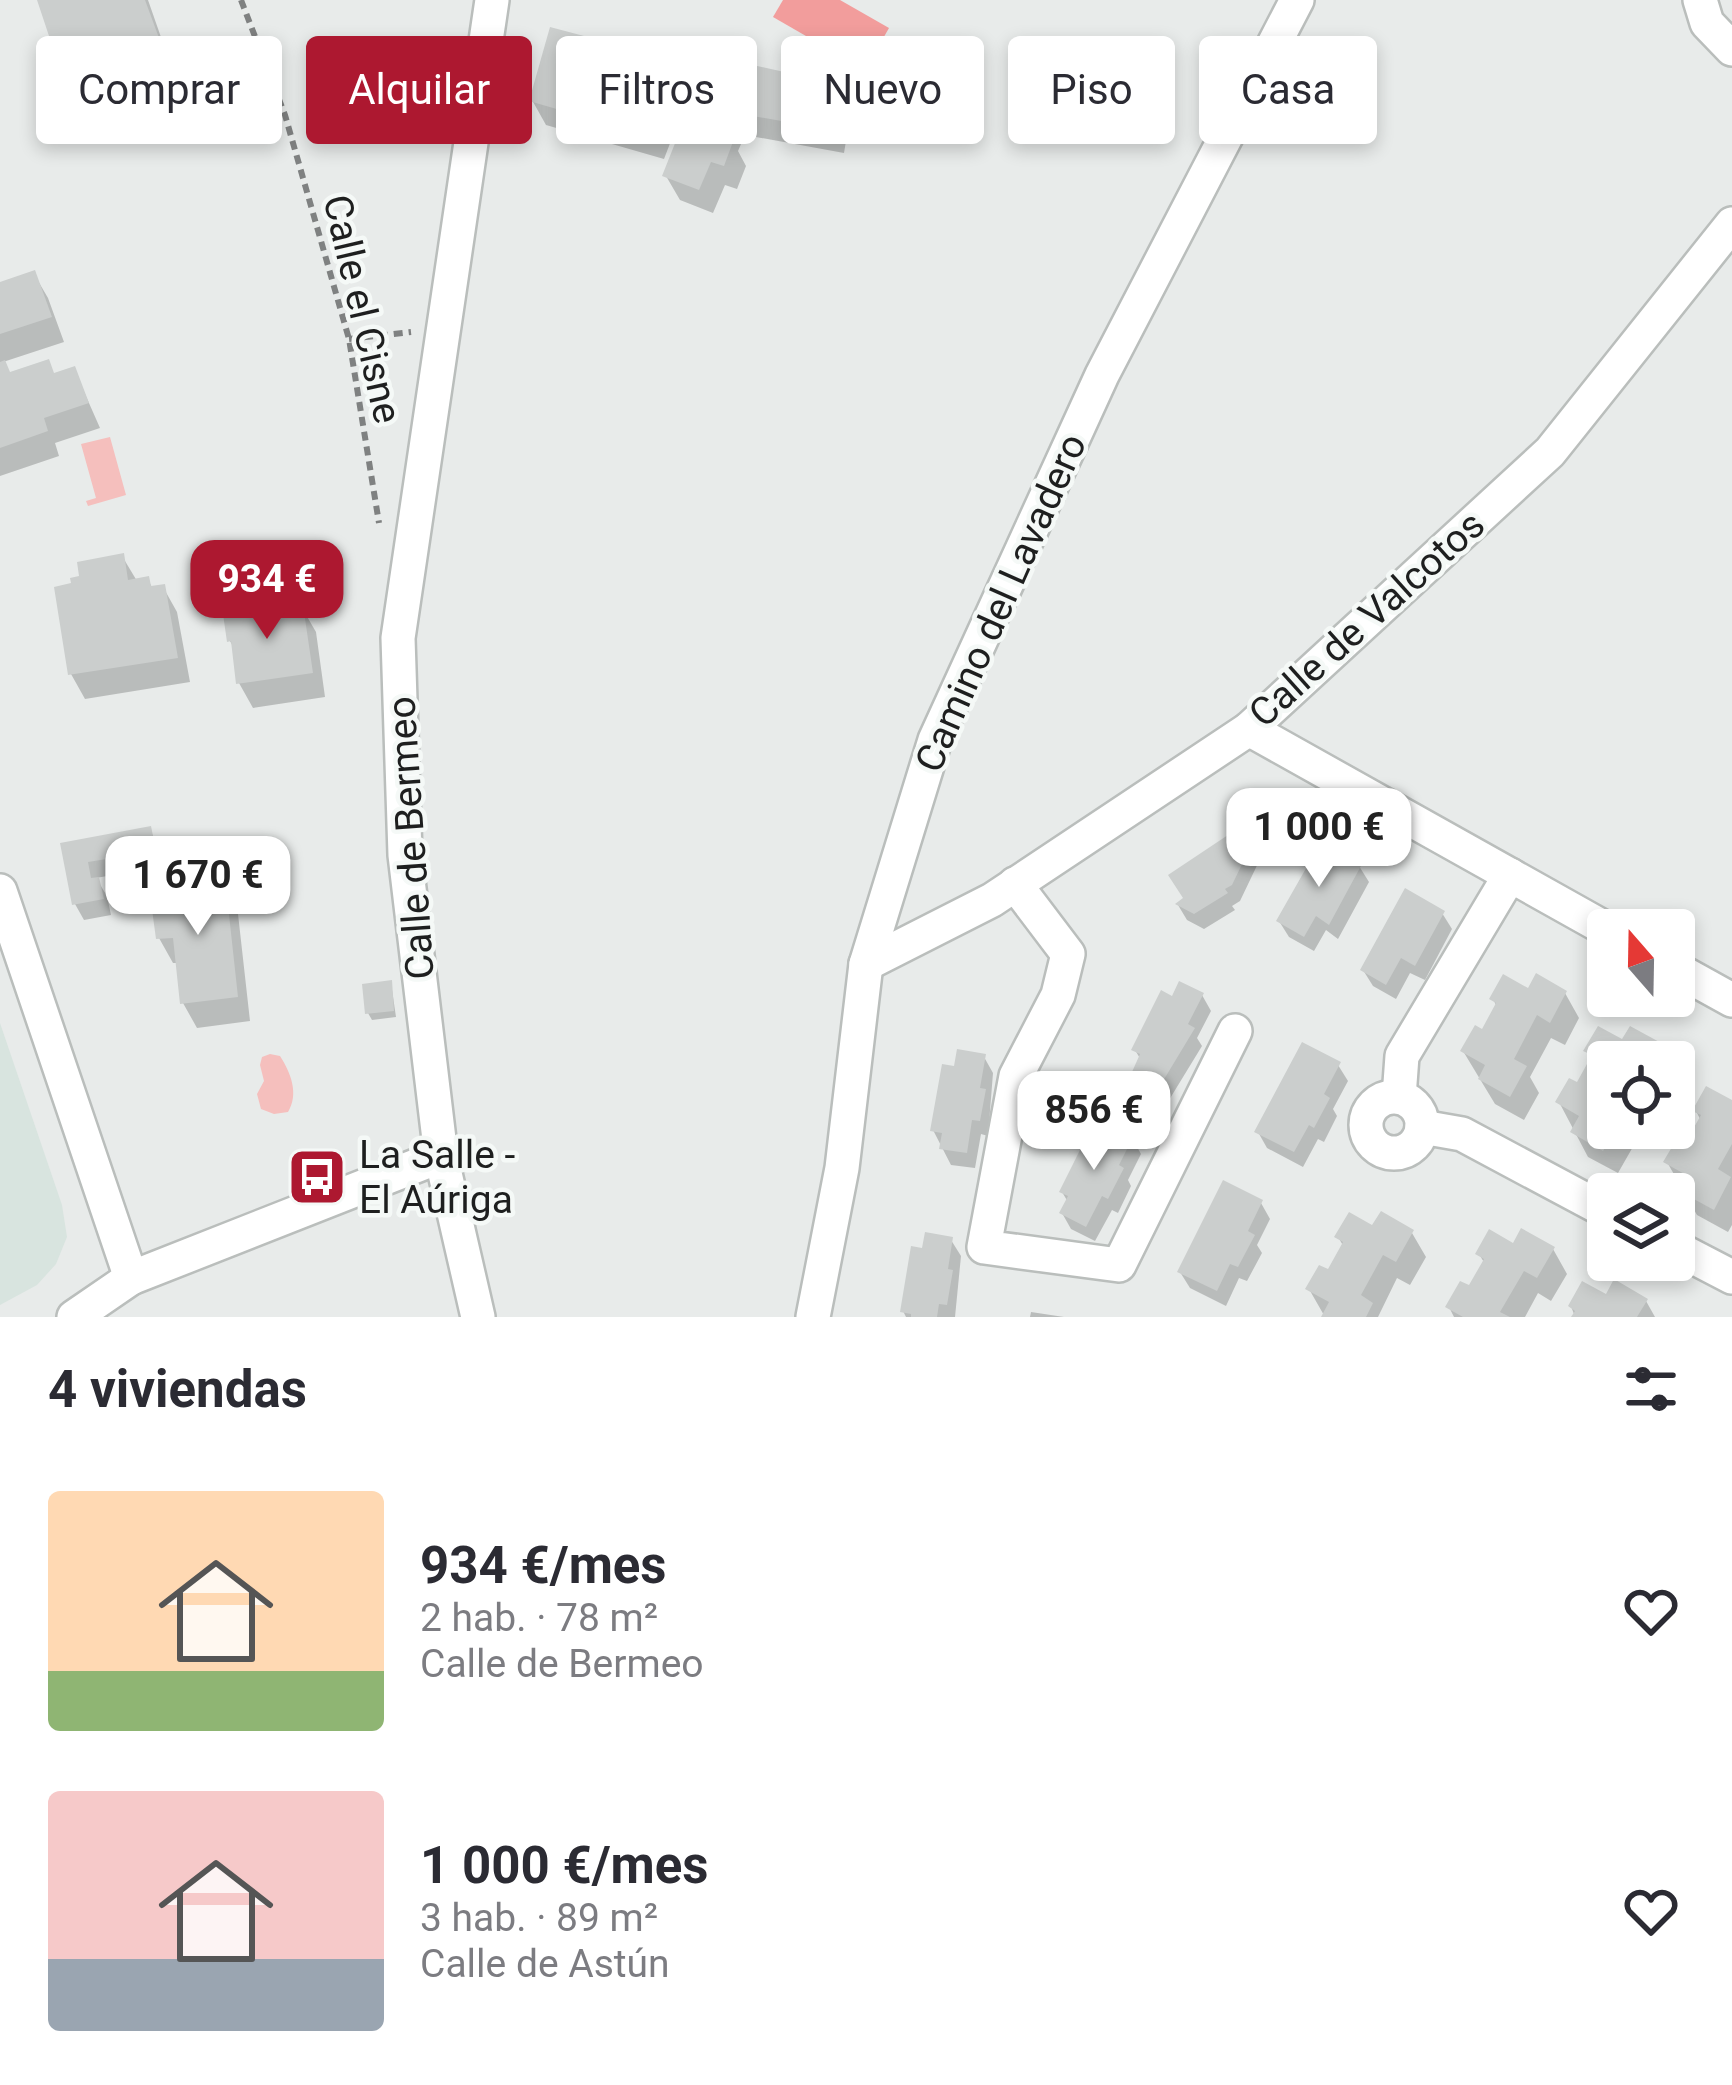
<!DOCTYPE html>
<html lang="es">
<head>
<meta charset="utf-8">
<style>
	body { margin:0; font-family:Roboto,sans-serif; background:#f7f7f7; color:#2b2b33; height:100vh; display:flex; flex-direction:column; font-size:45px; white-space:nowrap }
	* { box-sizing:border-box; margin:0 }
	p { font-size:39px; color:#7c7c81 }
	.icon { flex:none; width:66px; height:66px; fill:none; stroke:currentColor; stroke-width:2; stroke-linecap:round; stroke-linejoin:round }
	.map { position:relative; height:1317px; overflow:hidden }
	.drawer { display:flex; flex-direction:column; background:#fff; flex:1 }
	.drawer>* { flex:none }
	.top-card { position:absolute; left:36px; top:36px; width:1662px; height:108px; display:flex; gap:24px }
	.needle { width:78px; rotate:340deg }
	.tools { position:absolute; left:1587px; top:909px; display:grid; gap:24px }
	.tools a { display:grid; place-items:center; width:108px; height:108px; border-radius:12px; background:#fff; box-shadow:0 6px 18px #0003; font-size:60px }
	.price { position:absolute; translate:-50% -102px; padding:0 27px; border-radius:24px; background:#fff; color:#222; font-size:39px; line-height:78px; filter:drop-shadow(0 3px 6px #0008) }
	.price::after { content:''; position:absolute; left:50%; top:72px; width:36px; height:27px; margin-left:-18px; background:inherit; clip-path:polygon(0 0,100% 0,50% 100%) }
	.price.selected { background:#ad1830; color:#fff }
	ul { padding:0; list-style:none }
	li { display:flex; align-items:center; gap:36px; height:300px; padding:0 48px }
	li span { display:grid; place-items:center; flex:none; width:336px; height:240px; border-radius:12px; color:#555 }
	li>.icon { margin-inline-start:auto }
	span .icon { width:144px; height:144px; fill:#fffc; stroke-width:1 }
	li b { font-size:51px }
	h2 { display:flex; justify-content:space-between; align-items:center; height:144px; padding:0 48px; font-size:51px }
	.pill { padding:0 42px; border-radius:12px; background:#fff; box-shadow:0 6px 18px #0003; font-size:42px; line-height:108px }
	.pill.selected { background:#ad1830; color:#fff }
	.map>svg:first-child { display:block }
	.built { fill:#d8e4df }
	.green { fill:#f29d9c }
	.water { fill:#f5bfbd }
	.shadow { fill:#0003 }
	.building { fill:#cbcecd }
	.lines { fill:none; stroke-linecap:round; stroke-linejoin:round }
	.minor-casing { stroke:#babebc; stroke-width:38 }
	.path { stroke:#7f8181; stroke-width:6; stroke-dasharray:9 6; stroke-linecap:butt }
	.minor { stroke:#fff; stroke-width:33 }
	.labels { text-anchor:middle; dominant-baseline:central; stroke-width:9; stroke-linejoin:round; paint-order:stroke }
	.street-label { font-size:39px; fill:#1e1f1f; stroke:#f5f9f7 }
	.poi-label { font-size:39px; fill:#1e1f1f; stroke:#f5f9f7; text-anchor:start }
</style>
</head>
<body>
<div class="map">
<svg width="1732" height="1317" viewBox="0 0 1732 1317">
	<rect width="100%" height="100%" fill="#e8ebea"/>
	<path class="built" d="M0 1023 62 1205 67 1237 56 1264 37 1285 0 1305Z"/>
	<path class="green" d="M783 0H840L889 28 865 70 773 17Z"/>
	<g class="water">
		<path d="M110 437 126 495 88 506 86 501 96 498 81 444Z"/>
		<path d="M270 1054 280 1056C291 1073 299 1094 288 1112L274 1114 261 1109 257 1094 264 1081 260 1065 262 1057Z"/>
	</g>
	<g class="shadow">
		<path d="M41 0H148L170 63 113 81 119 98 85 116 71 92Z"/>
		<path d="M616 48 630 72 627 85 665 96 679 120 664 159 546 125 532 100Z"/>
		<path d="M728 62 739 81 837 87 851 111 844 153 745 135 738 151 746 166 737 189 725 185 713 213 680 200 666 176 696 99 690 90Z"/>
		<path d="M34 274 48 298 64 342 3 362 11 375 55 376 74 369 100 428 55 443 59 456 0 476V285Z"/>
		<path d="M122 556 137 581 148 580 153 589 163 587 177 612 190 682 85 699 71 674 74 586Z"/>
		<path d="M302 608 316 632 325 697 253 708 239 683 236 652 230 641 263 613Z"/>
		<path d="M149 829 158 845 163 866 96 878 107 896 111 915 84 920 75 904 63 846Z"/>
		<path d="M1253 839 1262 855 1240 901 1232 906 1235 910 1204 929 1187 920 1178 905Z"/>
		<path d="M1359 866 1369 882 1338 939 1326 930 1314 951 1289 937 1279 921Z"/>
		<path d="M223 881 237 905 250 1021 197 1028 183 1003 179 963H173L159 938 199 892Z"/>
		<path d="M1442 913 1452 929 1425 980 1410 973 1396 999 1373 986 1363 970Z"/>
		<path d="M391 983 396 1017 372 1020 368 1013Z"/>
		<path d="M1565 993 1579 1018 1565 1045 1551 1038 1530 1077 1539 1093 1524 1120 1495 1104 1463 1051 1483 1033 1497 1007 1493 999Z"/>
		<path d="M1202 995 1211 1011 1197 1038 1202 1046 1169 1100 1144 1088 1135 1072 1141 1060 1135 1050 1173 1000Z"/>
		<path d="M1624 1044 1661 1046 1670 1062H1608V1128H1626L1634 1145 1618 1173 1588 1157 1559 1102 1578 1087 1593 1060 1587 1051Z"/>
		<path d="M984 1057 993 1073 988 1136 981 1134 975 1168 951 1165 933 1130 956 1070Z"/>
		<path d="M1338 1065 1348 1081 1333 1109 1337 1116 1324 1142 1318 1139 1303 1167 1267 1148 1258 1132Z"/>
		<path d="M1732 1102V1225L1728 1232 1697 1215 1667 1162 1686 1147 1701 1121 1696 1111Z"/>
		<path d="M1132 1138 1141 1154 1128 1180 1131 1186 1118 1213 1112 1210 1095 1241 1071 1229 1062 1213 1068 1202 1062 1192Z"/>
		<path d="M1261 1203 1270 1219 1257 1245 1262 1253 1247 1281 1239 1278 1226 1306 1190 1288 1180 1272Z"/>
		<path d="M1412 1233 1426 1257 1410 1285 1397 1278 1378 1317H1325L1309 1289 1329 1273 1344 1247 1338 1237Z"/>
		<path d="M951 1240 961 1256 955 1317H906L903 1311 925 1251Z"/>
		<path d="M1514 1247 1553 1249 1567 1274 1551 1301 1538 1293 1525 1317H1454L1449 1307 1470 1289 1485 1264 1479 1254Z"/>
		<path d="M1607 1298 1646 1301 1655 1317H1575L1571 1306Z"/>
		<path d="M1031 1312 1064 1317H1030Z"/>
	</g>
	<g class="building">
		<path d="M37 0H145L159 38 102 57 107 73 68 93Z"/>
		<path d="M550 27 618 45 610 77 667 94 650 136 529 101Z"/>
		<path d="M705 49 730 60 725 89 734 93 739 62 838 84 831 130 731 112 722 134 734 139 724 166 711 162 699 190 662 176 695 93 687 90Z"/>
		<path d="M35 270 52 317 0 334V282Z"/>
		<path d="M49 359 54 373 75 366 89 403 44 418 48 431 0 448V362L5 360 10 372Z"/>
		<path d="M124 553 128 580 149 576 151 586 165 584 178 658 68 675 54 587 71 583 70 578 79 576 77 562Z"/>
		<path d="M259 601 261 610 303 605 313 673 236 684 231 641 227 642 222 607Z"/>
		<path d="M151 826 156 851 88 862 91 878 99 877 104 899 72 905 60 843Z"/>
		<path d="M1237 829 1255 837 1232 885 1225 889 1228 893 1194 914 1175 904 1183 898 1168 875Z"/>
		<path d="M1321 842 1362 864 1329 925 1316 916 1304 937 1276 921Z"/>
		<path d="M225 878 238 997 180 1004 173 938 156 939 149 887 188 881 199 888 206 880Z"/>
		<path d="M1405 888 1445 911 1415 966 1401 958 1386 985 1360 970Z"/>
		<path d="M1536 973 1567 991 1550 1023 1537 1015 1514 1059 1527 1066 1510 1097 1478 1079 1485 1065 1460 1051 1475 1025 1482 1029 1496 1003 1489 999 1503 974 1528 988Z"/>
		<path d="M392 980 394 1011 365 1014 362 984Z"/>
		<path d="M1179 981 1204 993 1188 1024 1195 1028 1160 1086 1132 1072 1140 1054 1131 1050 1161 990 1172 996Z"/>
		<path d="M1598 1026 1622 1039 1630 1026 1663 1044 1653 1062H1608V1128H1616L1603 1151 1570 1132 1579 1116 1555 1102 1569 1078 1577 1082 1592 1055 1583 1051Z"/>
		<path d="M1302 1042 1341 1062 1324 1094 1330 1098 1314 1128 1309 1125 1294 1152 1254 1132Z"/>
		<path d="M957 1049 986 1054 980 1088 986 1089 980 1121 972 1120 967 1153 939 1149 942 1133 930 1131 942 1064 954 1066Z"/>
		<path d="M1706 1086 1732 1100V1144L1718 1169 1731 1177 1714 1210 1679 1191 1688 1176 1663 1162 1678 1137 1685 1143 1701 1115 1692 1111Z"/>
		<path d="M1108 1122 1134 1135 1119 1165 1124 1168 1108 1199 1102 1196 1086 1227 1059 1213 1068 1196 1059 1192 1089 1132 1100 1138Z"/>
		<path d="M1223 1180 1263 1200 1248 1231 1255 1235 1238 1267 1230 1264 1217 1291 1177 1272Z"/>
		<path d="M1381 1211 1414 1230 1396 1262 1383 1255 1361 1295 1373 1303 1366 1317H1321L1329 1302 1305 1289 1319 1265 1328 1269 1343 1242 1334 1237 1349 1212 1372 1225Z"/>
		<path d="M1521 1228 1555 1247 1537 1278 1524 1271 1500 1312 1510 1317H1463L1445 1307 1460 1281 1469 1285 1484 1259 1475 1254 1489 1229 1513 1243Z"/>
		<path d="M925 1232 953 1237 948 1269 953 1270 947 1305 939 1304 937 1317H911V1314L900 1312 911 1246 922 1248Z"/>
		<path d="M1614 1279 1648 1299 1637 1317H1571L1575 1311 1568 1306 1582 1281 1606 1294Z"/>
	</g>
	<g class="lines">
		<defs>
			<g id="minor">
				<path d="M1700 0 1707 23 1732 49"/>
				<path d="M1249 729 1608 930"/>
				<path d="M1015 884 1068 954 1058 995 1016 1076 984 1247 1119 1265 1235 1031"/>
				<path d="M0 891 131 1278"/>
				<path d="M866 964 992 900 1249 729 1550 452 1732 224"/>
				<path d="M1674 968 1732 1000"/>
				<circle cx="1394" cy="1125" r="28"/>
				<path d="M1399 1097 1402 1056 1510 875"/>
				<path d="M1422 1127 1462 1134 1608 1212"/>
				<path d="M1674 1247 1732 1277"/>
				<path d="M74 1317 131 1278 441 1156"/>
				<path d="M478 1317 441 1156 405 855 398 638 492 0"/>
				<path d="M813 1317 842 1168 866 964 935 740 1102 375 1297 0"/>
			</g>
		</defs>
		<use href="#minor" class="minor-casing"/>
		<g class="path">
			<path d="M241 0 285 115 349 339 379 523"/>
			<path d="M349 339 411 332"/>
		</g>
		<use href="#minor" class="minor"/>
	</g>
	<defs>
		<symbol id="bus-square" viewBox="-11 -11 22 22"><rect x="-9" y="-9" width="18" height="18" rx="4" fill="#ad1830" stroke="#f5f9f7"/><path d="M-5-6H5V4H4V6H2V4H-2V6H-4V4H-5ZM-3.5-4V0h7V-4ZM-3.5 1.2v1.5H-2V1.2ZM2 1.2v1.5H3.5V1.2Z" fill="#fff"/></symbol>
	</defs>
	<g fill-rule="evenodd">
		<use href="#bus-square" x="284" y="1144" width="66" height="66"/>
	</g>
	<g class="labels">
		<g class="street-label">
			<text transform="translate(362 309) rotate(77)">Calle el Cisne</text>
			<text transform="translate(1001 603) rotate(-66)">Camino del Lavadero</text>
			<text transform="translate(1367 619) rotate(-42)">Calle de Valcotos</text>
			<text transform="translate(411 838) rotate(-94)">Calle de Bermeo</text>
		</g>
		<g class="poi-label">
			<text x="359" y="1155">La Salle -<tspan x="359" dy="45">El Aúriga</tspan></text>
		</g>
	</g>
</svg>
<div class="tools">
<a><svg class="needle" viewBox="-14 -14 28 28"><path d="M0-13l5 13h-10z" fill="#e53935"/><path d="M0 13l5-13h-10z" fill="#7c7c81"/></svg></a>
<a><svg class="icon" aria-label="locate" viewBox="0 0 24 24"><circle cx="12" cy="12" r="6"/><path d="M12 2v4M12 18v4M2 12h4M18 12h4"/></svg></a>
<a><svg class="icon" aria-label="layers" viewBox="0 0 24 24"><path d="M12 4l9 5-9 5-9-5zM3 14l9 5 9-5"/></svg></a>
</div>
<b class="price selected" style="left:267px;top:642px">934 €</b>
<b class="price" style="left:1319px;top:890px">1 000 €</b>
<b class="price" style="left:198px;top:938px">1 670 €</b>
<b class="price" style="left:1094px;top:1173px">856 €</b>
<div class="top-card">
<a class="pill">Comprar</a>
<a class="pill selected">Alquilar</a>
<a class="pill">Filtros</a>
<a class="pill">Nuevo</a>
<a class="pill">Piso</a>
<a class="pill">Casa</a>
</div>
</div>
<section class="drawer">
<h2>4 viviendas<svg class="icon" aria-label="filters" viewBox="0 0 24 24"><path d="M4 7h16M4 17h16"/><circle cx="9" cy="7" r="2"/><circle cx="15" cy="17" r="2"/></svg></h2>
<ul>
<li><span style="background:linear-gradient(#ffd9b3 75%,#8fb573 0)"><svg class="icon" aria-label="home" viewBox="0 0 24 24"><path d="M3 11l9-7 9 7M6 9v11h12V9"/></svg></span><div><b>934 €/mes</b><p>2 hab. · 78 m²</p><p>Calle de Bermeo</p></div><svg class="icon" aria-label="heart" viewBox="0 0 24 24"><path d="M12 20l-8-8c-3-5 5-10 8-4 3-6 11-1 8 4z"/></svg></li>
<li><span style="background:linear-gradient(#f6c9c9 70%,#9aa5b1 0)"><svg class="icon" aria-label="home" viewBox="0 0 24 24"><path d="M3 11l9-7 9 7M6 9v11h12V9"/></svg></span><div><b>1 000 €/mes</b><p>3 hab. · 89 m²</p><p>Calle de Astún</p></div><svg class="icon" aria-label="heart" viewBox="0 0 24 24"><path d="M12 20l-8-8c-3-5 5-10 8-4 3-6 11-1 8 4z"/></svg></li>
</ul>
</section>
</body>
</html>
